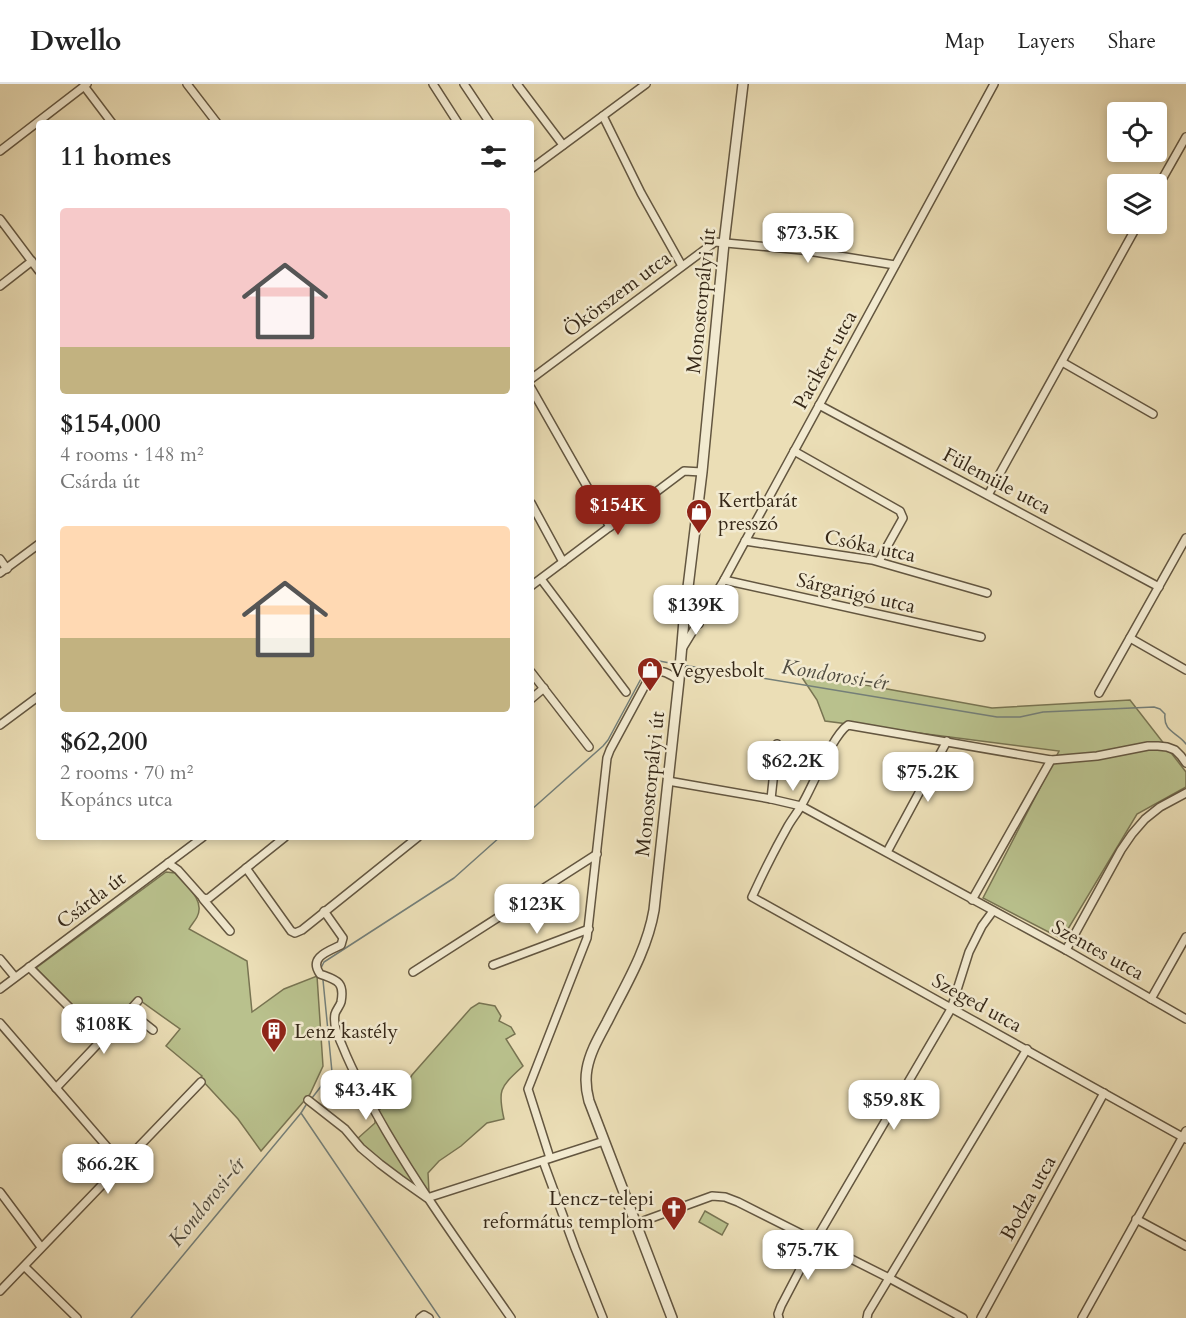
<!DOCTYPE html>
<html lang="en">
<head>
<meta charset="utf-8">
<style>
	body { margin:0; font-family:Cardo,serif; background:#f6f6f6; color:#222; height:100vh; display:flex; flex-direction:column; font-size:22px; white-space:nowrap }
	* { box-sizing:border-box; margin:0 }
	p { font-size:20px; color:#767676 }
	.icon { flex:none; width:33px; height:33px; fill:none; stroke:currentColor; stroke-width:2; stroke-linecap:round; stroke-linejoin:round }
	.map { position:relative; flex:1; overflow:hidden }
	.panel { position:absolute; left:36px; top:36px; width:498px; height:720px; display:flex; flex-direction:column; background:#fff; border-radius:6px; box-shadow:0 3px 9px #0003 }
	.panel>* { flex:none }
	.controls { position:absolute; left:1107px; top:18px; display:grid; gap:12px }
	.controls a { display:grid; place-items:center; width:60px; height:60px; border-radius:6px; background:#fff; box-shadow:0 3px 9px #0003; font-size:30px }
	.price { position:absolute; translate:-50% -51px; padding:0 14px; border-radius:12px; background:#fff; color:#222; font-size:20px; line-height:39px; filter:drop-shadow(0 2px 3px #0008) }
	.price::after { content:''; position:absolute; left:50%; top:36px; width:18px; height:14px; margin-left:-9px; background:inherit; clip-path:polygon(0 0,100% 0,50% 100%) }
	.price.current { background:#8f2418; color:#fff }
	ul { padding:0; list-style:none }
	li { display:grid; align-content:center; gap:12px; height:318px; padding:0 24px }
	li span { display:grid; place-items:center; height:186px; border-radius:6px; color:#555 }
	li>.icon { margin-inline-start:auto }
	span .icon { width:108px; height:108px; fill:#fffc; stroke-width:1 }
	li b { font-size:26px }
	h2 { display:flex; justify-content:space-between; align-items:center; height:72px; padding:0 24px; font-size:26px }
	header { display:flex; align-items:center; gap:36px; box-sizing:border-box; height:84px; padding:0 30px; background:#fff; border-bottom:2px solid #e0e0e0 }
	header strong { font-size:28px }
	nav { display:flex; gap:33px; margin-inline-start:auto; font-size:21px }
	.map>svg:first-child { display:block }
	.green { fill:#b9c18d; stroke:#787452; stroke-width:1.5 }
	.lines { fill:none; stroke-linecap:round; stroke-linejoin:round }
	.stream { stroke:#747f79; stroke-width:1.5 }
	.minor-casing { stroke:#635640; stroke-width:10 }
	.tertiary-casing { stroke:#635640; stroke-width:12 }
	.minor { stroke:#f2ead0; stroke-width:7 }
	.tertiary { stroke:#f2ead0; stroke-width:9 }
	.labels { text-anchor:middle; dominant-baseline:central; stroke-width:5; stroke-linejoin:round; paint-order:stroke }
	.street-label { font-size:20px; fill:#362818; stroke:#f2ead0 }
	.poi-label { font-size:20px; fill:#362818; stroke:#f2ead0; text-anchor:start }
	.water-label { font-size:21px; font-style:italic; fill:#504c40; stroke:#f2ead0 }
</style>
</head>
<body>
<header>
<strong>Dwello</strong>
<nav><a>Map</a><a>Layers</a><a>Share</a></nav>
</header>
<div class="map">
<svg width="1186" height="1234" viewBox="0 0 1186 1234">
	<rect width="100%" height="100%" fill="#ebdeb6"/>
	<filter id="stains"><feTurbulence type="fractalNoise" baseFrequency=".00333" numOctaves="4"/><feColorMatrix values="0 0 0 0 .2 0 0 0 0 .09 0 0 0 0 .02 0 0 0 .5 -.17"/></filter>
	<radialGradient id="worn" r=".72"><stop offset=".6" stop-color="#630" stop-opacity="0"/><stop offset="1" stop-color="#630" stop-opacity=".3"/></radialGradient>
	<g class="green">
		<path d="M799 589 992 624 1130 616 1186 688V703L1137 730 1062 855 983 814 1059 667 825 637 817 616Z"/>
		<path d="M166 788 175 789C185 801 206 816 197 833 195 837 191 841 189 845L247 877 252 928 284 905 317 892 323 982 310 1010 261 1067 238 1035 200 994 202 992 166 962 180 945 138 915 103 952 36 884Z"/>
		<path d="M479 919 495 922 501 932 499 937 511 943 515 950 506 955 523 982C501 1003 497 1004 504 1035L487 1039 461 1062 439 1077 428 1089 429 1108 419 1106 362 1062 357 1055 375 1039V1031L387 1017 399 1013 406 1002 412 991 471 924Z"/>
		<path d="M705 1127 728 1140 722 1151 699 1138Z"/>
	</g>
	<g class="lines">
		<g class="stream">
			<path d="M683 581 997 633H1020L1043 628 1154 623 1160 625 1165 630C1163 648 1177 648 1186 660"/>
			<path d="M531 726 603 662 608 656 650 578 654 576 675 580"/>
			<path d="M321 884 324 878 454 794 500 753"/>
			<path d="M312 1014 332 988 323 896"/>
			<path d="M301 1029 440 1234"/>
			<path d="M131 1234 301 1029 306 1021"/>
		</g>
		<defs>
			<g id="minor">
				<path d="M187 0 217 39"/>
				<path d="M433 0 458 39"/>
				<path d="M464 0 490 39"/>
				<path d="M517 0 563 61"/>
				<path d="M84 2 112 39"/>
				<path d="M603 32 641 109 682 182"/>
				<path d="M0 67 87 0"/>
				<path d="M531 85 646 0"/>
				<path d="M1156 106 1186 53"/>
				<path d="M0 135 39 187"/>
				<path d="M0 202 32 177"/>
				<path d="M1062 278 1153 330"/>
				<path d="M531 295 715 158 802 166 895 181"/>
				<path d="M531 304 610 443"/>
				<path d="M819 321 1159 503"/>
				<path d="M794 367 900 427 903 434 879 477"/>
				<path d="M988 411 1138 140"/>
				<path d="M531 419 563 478"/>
				<path d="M745 457 872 476 987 509"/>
				<path d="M0 475 7 485"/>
				<path d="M0 489 39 460"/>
				<path d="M541 495 626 608"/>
				<path d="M724 496 981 553"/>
				<path d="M531 502 684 387 702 388"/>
				<path d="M684 536C691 526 697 529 699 540"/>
				<path d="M1130 554 1186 586"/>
				<path d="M682 565 724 496 994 0"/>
				<path d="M531 588 589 663"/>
				<path d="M1099 609 1186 454"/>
				<path d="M531 615 544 604"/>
				<path d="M0 641 39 612"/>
				<path d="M1186 679 1181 672 1175 666 1167 663 1158 662H1148L1097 672 1051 676 848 641C831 653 813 703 801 722 797 729 792 735 788 742 775 765 763 789 752 813 897 893 1041 975 1186 1055"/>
				<path d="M668 697 771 715 801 722 1066 866 1186 935"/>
				<path d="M771 715 777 660"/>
				<path d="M887 768 947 657"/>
				<path d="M168 779 178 786 202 813 205 815 209 814 285 753"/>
				<path d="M246 784 291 847 295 849 302 846 418 753"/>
				<path d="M203 815 230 847"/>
				<path d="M972 816 1051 676"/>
				<path d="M324 827 343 854 341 861C329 867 308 873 320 890 336 896 345 897 341 918 340 922 336 926 335 930 333 941 338 952 342 961 354 991 370 1019 386 1047 424 1112 468 1172 511 1234"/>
				<path d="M1066 866 1121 766 1132 750 1145 735 1160 723 1186 709"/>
				<path d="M0 875 15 893"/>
				<path d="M493 881 589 845"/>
				<path d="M29 883 102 956"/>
				<path d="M413 888 597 770"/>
				<path d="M0 905 203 753"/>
				<path d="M1151 915 1186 853"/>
				<path d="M129 927 138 917"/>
				<path d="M0 939 121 1079"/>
				<path d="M56 1004 129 927 153 946"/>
				<path d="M308 1016 345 1045 361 1064 380 1080 400 1095 427 1114 604 1057"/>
				<path d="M550 1074 528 1005 587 854 607 674 610 666 650 592C661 583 669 590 679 596"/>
				<path d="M543 1077 575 1164 603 1234"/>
				<path d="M0 1108 41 1163"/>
				<path d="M1136 1135 1186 1162"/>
				<path d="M635 1140 712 1112 725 1113 738 1118 889 1194 963 1234"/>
				<path d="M25 1183 77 1234"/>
				<path d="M0 1207 201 998"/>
				<path d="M420 1234 424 1231 429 1234"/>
				<path d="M779 1234 778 1230 781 1222 815 1157 951 925 969 868 982 842 993 827"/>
				<path d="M867 1234 868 1229 1027 965"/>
				<path d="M981 1234 1104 1009"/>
				<path d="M1082 1234 1186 1047"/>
			</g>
			<path id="tertiary" d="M672 1234 589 1017C586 1006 585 996 587 985 590 968 599 953 607 938 625 902 647 867 654 826L679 596 684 536 702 388 724 159 743 0"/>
		</defs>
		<use href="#minor" class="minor-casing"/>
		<use href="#tertiary" class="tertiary-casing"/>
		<use href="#minor" class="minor"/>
		<use href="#tertiary" class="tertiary"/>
	</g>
	<defs>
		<symbol id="shop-pin" viewBox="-11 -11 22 30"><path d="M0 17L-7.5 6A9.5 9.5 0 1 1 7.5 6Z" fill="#8f2418" stroke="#f2ead0"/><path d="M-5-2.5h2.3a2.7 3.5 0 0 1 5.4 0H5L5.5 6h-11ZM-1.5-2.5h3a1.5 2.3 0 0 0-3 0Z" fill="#fff"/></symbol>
		<symbol id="building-pin" viewBox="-11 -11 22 30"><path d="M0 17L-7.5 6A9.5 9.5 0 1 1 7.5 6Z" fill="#8f2418" stroke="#f2ead0"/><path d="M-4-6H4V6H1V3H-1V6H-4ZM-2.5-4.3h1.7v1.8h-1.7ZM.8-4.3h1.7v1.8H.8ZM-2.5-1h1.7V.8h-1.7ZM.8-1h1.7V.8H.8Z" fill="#fff"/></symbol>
		<symbol id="church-pin" viewBox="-11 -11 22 30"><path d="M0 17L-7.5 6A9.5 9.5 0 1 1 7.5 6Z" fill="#8f2418" stroke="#f2ead0"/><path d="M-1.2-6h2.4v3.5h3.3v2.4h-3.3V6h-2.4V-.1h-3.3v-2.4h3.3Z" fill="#fff"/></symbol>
	</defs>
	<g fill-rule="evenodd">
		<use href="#shop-pin" x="684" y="413" width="30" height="40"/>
		<use href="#shop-pin" x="635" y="571" width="30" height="40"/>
		<use href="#building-pin" x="259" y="932" width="30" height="40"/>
		<use href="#church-pin" x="659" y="1110" width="30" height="40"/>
	</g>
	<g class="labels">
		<g class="street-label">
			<text transform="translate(617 210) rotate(-37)">Ökörszem utca</text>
			<text transform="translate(701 217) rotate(-84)">Monostorpályi út</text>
			<text transform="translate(825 276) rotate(-61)">Pacikert utca</text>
			<text transform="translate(997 397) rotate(28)">Fülemüle utca</text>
			<text transform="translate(870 462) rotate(12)">Csóka utca</text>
			<text transform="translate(856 509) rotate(13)">Sárgarigó utca</text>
			<text transform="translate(650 700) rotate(-84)">Monostorpályi út</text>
			<text transform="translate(91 816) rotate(-37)">Csárda út</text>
			<text transform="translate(1098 866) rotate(29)">Szentes utca</text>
			<text transform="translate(977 919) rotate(29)">Szeged utca</text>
			<text transform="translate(1028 1114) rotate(-61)">Bodza utca</text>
		</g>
		<g class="poi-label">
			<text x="718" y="416">Kertbarát<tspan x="718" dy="23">presszó</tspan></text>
			<text x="670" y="586">Vegyesbolt</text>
			<text x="294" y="947">Lenz kastély</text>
			<text x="654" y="1114" text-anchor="end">Lencz-telepi<tspan x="654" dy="23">református templom</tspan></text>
		</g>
		<g class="water-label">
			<text transform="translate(835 591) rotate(9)">Kondorosi-ér</text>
			<text transform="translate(207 1118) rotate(-51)">Kondorosi-ér</text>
		</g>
	</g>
	<rect width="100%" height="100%" filter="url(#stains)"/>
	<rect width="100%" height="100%" fill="url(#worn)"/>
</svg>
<div class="controls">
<a><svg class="icon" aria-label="locate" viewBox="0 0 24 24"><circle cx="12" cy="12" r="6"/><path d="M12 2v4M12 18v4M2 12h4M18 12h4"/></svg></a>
<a><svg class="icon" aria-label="layers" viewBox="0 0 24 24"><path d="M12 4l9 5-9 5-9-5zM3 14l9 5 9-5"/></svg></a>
</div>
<b class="price" style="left:808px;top:180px">$73.5K</b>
<b class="price current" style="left:618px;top:452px">$154K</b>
<b class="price" style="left:696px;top:552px">$139K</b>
<b class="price" style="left:793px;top:708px">$62.2K</b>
<b class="price" style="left:928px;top:719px">$75.2K</b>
<b class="price" style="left:537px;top:851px">$123K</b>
<b class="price" style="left:104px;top:971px">$108K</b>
<b class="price" style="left:366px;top:1037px">$43.4K</b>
<b class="price" style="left:894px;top:1047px">$59.8K</b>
<b class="price" style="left:108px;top:1111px">$66.2K</b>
<b class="price" style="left:808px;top:1197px">$75.7K</b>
<section class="panel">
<h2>11 homes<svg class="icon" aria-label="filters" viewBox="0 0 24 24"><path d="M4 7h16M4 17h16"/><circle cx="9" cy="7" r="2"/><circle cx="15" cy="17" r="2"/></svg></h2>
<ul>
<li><span style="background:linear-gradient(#f6c9c9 75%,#c2b280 0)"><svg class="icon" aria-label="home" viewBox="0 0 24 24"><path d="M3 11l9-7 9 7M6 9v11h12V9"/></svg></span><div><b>$154,000</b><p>4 rooms · 148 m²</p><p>Csárda út</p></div></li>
<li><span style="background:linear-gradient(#ffd9b3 60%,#c2b280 0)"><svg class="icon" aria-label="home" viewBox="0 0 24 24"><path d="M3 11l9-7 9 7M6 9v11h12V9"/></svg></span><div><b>$62,200</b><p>2 rooms · 70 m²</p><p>Kopáncs utca</p></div></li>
</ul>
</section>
</div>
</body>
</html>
